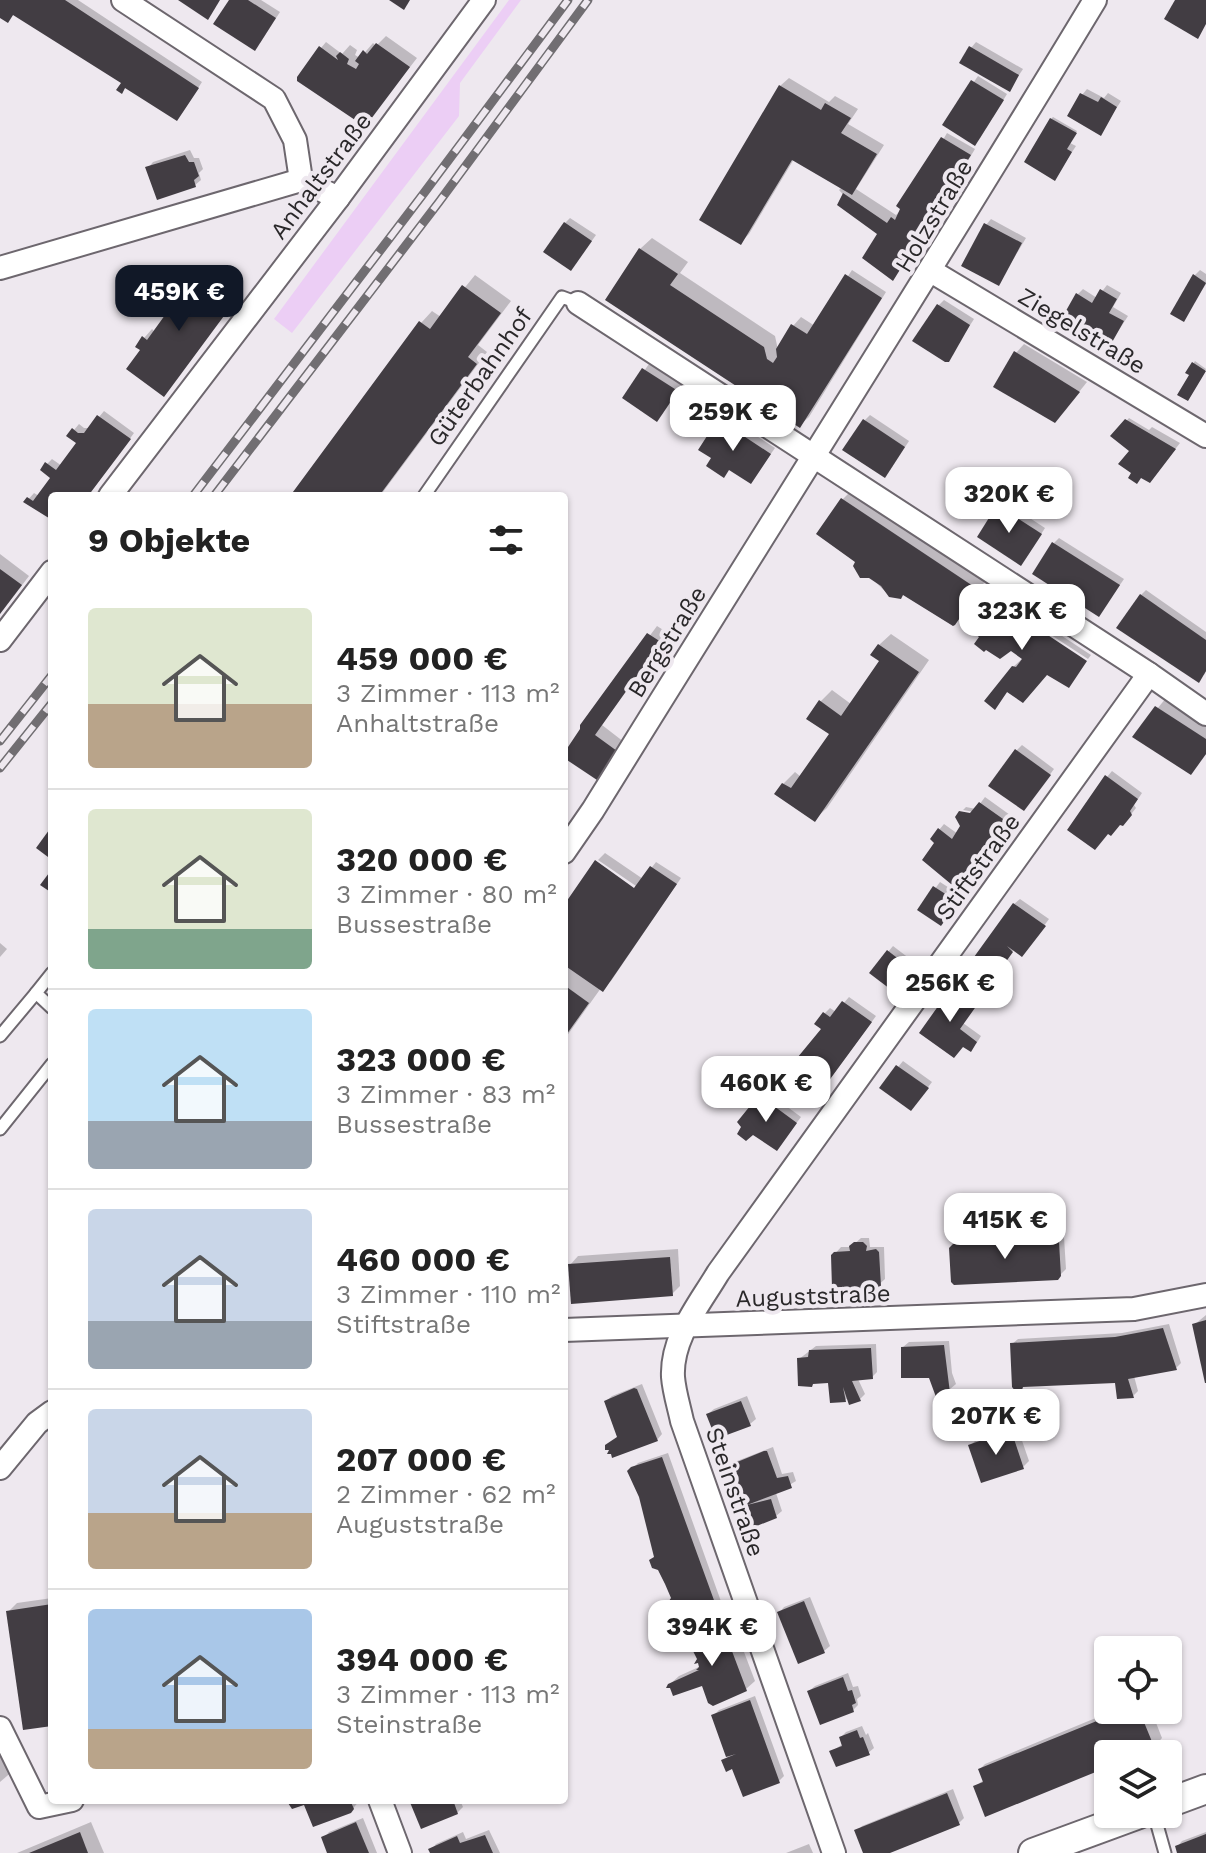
<!DOCTYPE html>
<html lang="de">
<head>
<meta charset="utf-8">
<style>
	body { margin:0; font-family:"Work Sans",sans-serif; background:#f2f2f2; color:#222; height:100vh; display:flex; flex-direction:column; font-size:30px; white-space:nowrap }
	* { box-sizing:border-box; margin:0 }
	p { font-size:26px; color:#767676 }
	.icon { flex:none; width:44px; height:44px; fill:none; stroke:currentColor; stroke-width:2; stroke-linecap:round; stroke-linejoin:round }
	.map { position:relative; flex:1; overflow:hidden }
	.drawer { position:absolute; left:48px; top:492px; width:520px; height:1312px; display:flex; flex-direction:column; background:#fff; border-radius:8px; box-shadow:0 2px 6px #0004 }
	.drawer>* { flex:none }
	.fabs { position:absolute; left:1094px; top:1636px; display:grid; gap:16px }
	.fabs a { display:grid; place-items:center; width:88px; height:88px; border-radius:8px; background:#fff; box-shadow:0 2px 6px #0004; font-size:40px }
	.price { position:absolute; translate:-50% -68px; padding:0 18px; border-radius:16px; background:#fff; color:#222; font-size:26px; line-height:52px; filter:drop-shadow(0 2px 4px #0008) }
	.price::after { content:''; position:absolute; left:50%; top:48px; width:24px; height:18px; margin-left:-12px; background:inherit; clip-path:polygon(0 0,100% 0,50% 100%) }
	.price.current { background:#111827; color:#fff }
	ul { padding:0; list-style:none }
	li { display:flex; align-items:center; gap:24px; height:200px; padding:0 40px }
	li+li { border-top:2px solid #e0e0e0 }
	li span { display:grid; place-items:center; flex:none; width:224px; height:160px; border-radius:8px; color:#555 }
	li>.icon { margin-inline-start:auto }
	span .icon { width:96px; height:96px; fill:#fffc; stroke-width:1 }
	li b { font-size:34px }
	h2 { display:flex; justify-content:space-between; align-items:center; height:96px; padding:0 40px; font-size:34px }
	.map>svg:first-child { display:block }
	.green { fill:#eccef5 }
	.shadow { fill:#0003 }
	.building { fill:#423d43 }
	.lines { fill:none; stroke-linecap:round; stroke-linejoin:round }
	.service-casing { stroke:#6d676e; stroke-width:15 }
	.minor-casing { stroke:#6d676e; stroke-width:26 }
	.tertiary-casing { stroke:#6d676e; stroke-width:32 }
	.service { stroke:#fff; stroke-width:11 }
	.minor { stroke:#fff; stroke-width:22 }
	.tertiary { stroke:#fff; stroke-width:28 }
	.rail-casing { stroke:#716e72; stroke-width:9 }
	.rail { stroke:#eee8ef; stroke-width:6; stroke-dasharray:18; stroke-linecap:butt }
	.labels { text-anchor:middle; dominant-baseline:central; stroke-width:8; stroke-linejoin:round; paint-order:stroke }
	.street-label { font-size:24px; fill:#2a282a; stroke:#eee8ef }
</style>
</head>
<body>
<div class="map">
<svg width="1206" height="1853" viewBox="0 0 1206 1853">
	<rect width="100%" height="100%" fill="#eee8ef"/>
	<path class="green" d="M509 0H521L460 83 459 116 292 333 274 319Z"/>
	<g class="shadow">
		<path d="M0 0H78L202 82 182 113 126 87 122 91 124 83 15 13 7 21 0 16Z"/>
		<path d="M231 0H261L280 12 260 43Z"/>
		<path d="M386 36 417 58 376 111 321 48 326 42 342 54 350 45 357 50 355 55 360 58 373 43 376 46Z"/>
		<path d="M976 42 1023 69 1010 89 971 48Z"/>
		<path d="M978 76 1007 94 980 138 945 124Z"/>
		<path d="M789 78 829 102 835 96 858 109 848 124 884 145 856 189 896 215 903 208 947 133 975 149 917 245 893 278 879 235 839 190 842 187 794 159 749 234 741 242 780 86Z"/>
		<path d="M1087 89 1104 98 1108 93 1121 101 1100 134 1082 95Z"/>
		<path d="M1053 117 1077 131 1070 143 1076 146 1055 178 1051 119Z"/>
		<path d="M190 150 194 158H199L203 169 199 173 201 180 195 185 148 168 153 162Z"/>
		<path d="M570 218 596 235 576 263 565 223Z"/>
		<path d="M991 219 1026 238 999 283 986 225Z"/>
		<path d="M652 238 688 262 680 273 775 336 778 350 793 326 801 317 815 326 852 270 886 292 809 417 800 425 608 299 640 249Z"/>
		<path d="M207 267 241 292 164 395 142 350 137 346 152 329 155 332 176 303 175 281 183 273 194 281Z"/>
		<path d="M1200 270 1206 274V284L1183 319 1194 276Z"/>
		<path d="M475 275 511 301 478 345 487 352 380 496H292L421 323 432 311 441 317Z"/>
		<path d="M1107 285 1121 293 1113 307 1128 316 1106 350 1078 294 1083 289 1097 298Z"/>
		<path d="M944 300 974 319 948 360 938 306Z"/>
		<path d="M1024 344 1087 382 1063 412 1016 353Z"/>
		<path d="M1195 361 1206 369 1189 397 1191 374 1188 372Z"/>
		<path d="M649 364 681 385 662 414 625 398Z"/>
		<path d="M104 411 134 433 88 496H52V518L26 502 34 493 39 496 53 478 47 464 52 459 62 466 79 443 74 430 79 424 84 428H90Z"/>
		<path d="M725 415 775 448 751 482 701 449Z"/>
		<path d="M870 415 909 441 890 470 865 420Z"/>
		<path d="M1129 418 1149 430 1152 427 1180 443 1155 475 1141 433 1113 436Z"/>
		<path d="M851 491 986 580 961 615 904 593 889 595 869 576 858 561 843 499Z"/>
		<path d="M1004 501 1045 528 1026 558 999 507Z"/>
		<path d="M1059 538 1124 579 1099 615 1054 543Z"/>
		<path d="M0 554 29 576 0 614Z"/>
		<path d="M999 589 1055 627 1053 630 1091 655 1088 659 1048 633 1047 673 1009 690 995 707 1013 667 1024 657 981 637 990 597Z"/>
		<path d="M1146 590 1206 632V671L1204 675 1141 595Z"/>
		<path d="M657 626 668 633 602 725 624 742 596 778 582 727Z"/>
		<path d="M891 634 929 660 827 808 815 819 783 784 795 772 801 777 831 733 820 702 832 690 851 704 882 661 879 645Z"/>
		<path d="M1166 698 1206 726V754L1190 773 1135 736Z"/>
		<path d="M1022 745 1054 769 1029 803 1016 751Z"/>
		<path d="M1112 771 1142 793 1134 805 1136 808 1128 818 1121 823 1107 777Z"/>
		<path d="M985 797 1017 820 965 890 937 843 939 830 944 824 958 834 962 826 961 814 980 813 963 810 966 807 976 809Z"/>
		<path d="M605 853 643 879 656 862 681 878 611 981 601 988 564 1040V909L634 889 636 886 598 860Z"/>
		<path d="M940 882 962 896 946 918 920 909Z"/>
		<path d="M1020 899 1049 919 1027 949H1014L1002 966 1014 904Z"/>
		<path d="M0 943 7 949 0 957Z"/>
		<path d="M893 946 914 962 899 984 888 952Z"/>
		<path d="M958 984 980 999 963 1023 981 1036 976 1044 922 1033Z"/>
		<path d="M849 997 876 1016 819 1094 782 1066 788 1060 794 1064 823 1029 824 1014 830 1008 836 1012Z"/>
		<path d="M903 1061 932 1082 916 1103 882 1087Z"/>
		<path d="M766 1091 801 1117 777 1149 760 1097Z"/>
		<path d="M1008 1224 1018 1236 1064 1237 1066 1269 1057 1278 1007 1244V1240L958 1242 960 1239 999 1238 998 1233Z"/>
		<path d="M861 1238H869L870 1247H884L885 1279 876 1287 833 1256 841 1247H851Z"/>
		<path d="M678 1249 680 1286 672 1294 570 1265 578 1256Z"/>
		<path d="M1206 1315V1379L1194 1325Z"/>
		<path d="M1169 1324 1181 1363 1176 1368 1134 1376 1138 1391 1133 1396 1117 1381 1012 1344 1018 1339 1122 1333Z"/>
		<path d="M949 1341 952 1373 956 1384 950 1389 937 1394 930 1376 903 1347 909 1342Z"/>
		<path d="M876 1344 877 1372 872 1377 858 1379 865 1394 860 1399 848 1398 845 1400 830 1381 799 1359 816 1346Z"/>
		<path d="M642 1384 662 1434 657 1440 607 1445 619 1436 606 1401 612 1396Z"/>
		<path d="M747 1396 756 1419 750 1424 708 1414 714 1409Z"/>
		<path d="M1017 1426 1029 1461 1023 1467 971 1445 976 1440Z"/>
		<path d="M773 1447 782 1474 793 1472 796 1481 776 1493 782 1511 776 1516 750 1526 727 1468 732 1463Z"/>
		<path d="M668 1453 723 1607 716 1614 673 1599 656 1557 641 1497 629 1472 638 1463Z"/>
		<path d="M810 1597 830 1646 824 1651 779 1613 784 1607Z"/>
		<path d="M52 1598V1724L8 1612 17 1603Z"/>
		<path d="M730 1615 755 1681 746 1689 704 1683 669 1685 679 1676 701 1666 689 1637 697 1629Z"/>
		<path d="M848 1673 853 1687 858 1686 861 1696 857 1699 858 1705 853 1710 809 1691 815 1686Z"/>
		<path d="M755 1696 784 1776 779 1781 724 1761 728 1756 713 1716 719 1710Z"/>
		<path d="M1115 1710H1151L1162 1738 1154 1747 1136 1754H1108V1765L975 1786 984 1780 980 1769 985 1764Z"/>
		<path d="M862 1726 866 1735 868 1733 874 1748 868 1753 832 1751 843 1744 841 1737 846 1732Z"/>
		<path d="M0 1739 14 1770 0 1782Z"/>
		<path d="M953 1789 964 1818 959 1823 884 1853H866L857 1831 862 1826Z"/>
		<path d="M289 1800H360L350 1812Z"/>
		<path d="M412 1800H460L463 1807 457 1813Z"/>
		<path d="M363 1818 377 1853H330L324 1838 329 1832Z"/>
		<path d="M91 1822 104 1853H17Z"/>
		<path d="M489 1830 500 1853H432L431 1850 436 1844 463 1832 466 1839Z"/>
		<path d="M1206 1832V1853H1179L1177 1847 1182 1841Z"/>
		<path d="M809 1844 813 1853H786Z"/>
	</g>
	<g class="building">
		<path d="M0 0H65L199 88 177 121 125 88 122 94 116 90 121 83 13 15 8 23 0 18Z"/>
		<path d="M178 0H220L208 20Z"/>
		<path d="M229 0H248L276 18 255 51 213 24Z"/>
		<path d="M389 0H410L404 10Z"/>
		<path d="M1175 0H1206V24L1198 39 1164 19Z"/>
		<path d="M376 43 410 67 368 123 361 124 297 81V77L319 46 338 60 336 56 340 52 349 59 347 64 356 69 359 64 355 61 363 50 367 54Z"/>
		<path d="M969 46 1019 75 1010 92 959 63Z"/>
		<path d="M971 80 1004 100 975 146 942 125Z"/>
		<path d="M779 85 821 110 825 103 851 118 841 133 877 154 852 195 792 160 741 245 699 220Z"/>
		<path d="M1080 93 1098 102 1101 97 1117 107 1101 136 1067 116Z"/>
		<path d="M1050 118 1077 133 1067 149 1072 152 1055 181 1024 162Z"/>
		<path d="M941 137 971 155 893 281 862 258 877 234 837 205 843 193 887 223 891 217 895 220 900 209 896 206Z"/>
		<path d="M185 155 189 162H194L199 176 194 180 196 187 157 200 145 167Z"/>
		<path d="M564 222 592 241 571 271 543 252Z"/>
		<path d="M984 223 1022 243 999 286 961 266Z"/>
		<path d="M639 248 678 274 670 285 764 347 767 359 773 363 777 357 776 349 791 324 807 334 845 274 882 298 800 428 605 300Z"/>
		<path d="M197 274 235 301 164 397 126 369 140 350 135 347 142 336 147 340 173 304 162 295 173 280 186 289Z"/>
		<path d="M1193 274 1206 283 1184 322 1170 314Z"/>
		<path d="M462 285 501 313 468 357 477 364 379 496H290L419 321 430 329Z"/>
		<path d="M1100 289 1117 299 1109 313 1124 321 1106 353 1058 325 1076 293 1092 303Z"/>
		<path d="M937 304 970 325 949 362H945L912 341Z"/>
		<path d="M1014 351 1080 392 1055 423 993 387Z"/>
		<path d="M1192 362 1206 371 1188 401 1177 395 1189 375 1185 373Z"/>
		<path d="M642 368 678 391 657 422 622 398Z"/>
		<path d="M97 415 131 439 88 496H52V520L23 502 27 497 33 501 50 478 40 470 45 462 56 470 76 443 66 436 72 428 78 433H84Z"/>
		<path d="M718 419 771 454 751 484 729 470 724 478 706 466 711 458 698 450Z"/>
		<path d="M863 419 905 447 885 478 842 450Z"/>
		<path d="M1125 419 1176 449 1150 483 1141 478 1137 484 1128 478 1131 473 1118 464 1129 451 1110 436Z"/>
		<path d="M841 498 979 590 955 625 953 626 903 595 901 599 889 597 881 586 869 578H860L853 566 855 562 816 534Z"/>
		<path d="M997 505 1042 534 1021 566 977 537Z"/>
		<path d="M1052 542 1120 585 1099 617 1032 574Z"/>
		<path d="M0 569 22 585 0 614Z"/>
		<path d="M1140 594 1206 640V671L1199 683 1116 628Z"/>
		<path d="M989 596 1087 661 1069 688 1047 675 1023 703 1007 692 995 710 984 701 1012 666 1016 667 1022 659 1011 651 1000 659 986 650 984 652 974 644 979 637 967 627Z"/>
		<path d="M647 633 661 642 595 735 617 751 597 780 564 758V753L580 729V725Z"/>
		<path d="M878 644 919 672 815 822 774 794 782 783 791 788 829 734 806 719 819 700 841 716 879 661 870 655Z"/>
		<path d="M1155 706 1206 739V754L1191 775 1132 737Z"/>
		<path d="M1015 749 1051 775 1024 811 988 786Z"/>
		<path d="M1105 775 1138 799 1130 811 1132 815 1123 826 1120 825 1111 836 1108 834 1095 850 1067 830Z"/>
		<path d="M979 802 1013 826 963 894 922 860 934 843 930 839 938 828 952 839 960 826 955 817 959 811 970 813Z"/>
		<path d="M52 826V860L36 848Z"/>
		<path d="M595 860 634 888 650 866 677 884 603 992 564 965V905Z"/>
		<path d="M52 869V893L40 885Z"/>
		<path d="M933 886 958 902 941 926 917 910Z"/>
		<path d="M1013 903 1046 926 1022 957 1007 946 1013 952 997 974 974 957Z"/>
		<path d="M887 950 910 968 894 992 869 973Z"/>
		<path d="M564 985 589 1003 564 1038Z"/>
		<path d="M951 988 977 1005 960 1029 977 1042 971 1052 963 1047 954 1058 919 1033Z"/>
		<path d="M842 1001 872 1022 814 1101 773 1075 781 1065 788 1069 821 1029 814 1024 823 1012 830 1017Z"/>
		<path d="M896 1065 929 1088 911 1111 879 1088Z"/>
		<path d="M759 1095 797 1123 777 1151 753 1135 746 1141 737 1134 741 1127 737 1122Z"/>
		<path d="M1004 1228 1012 1240H1056L1059 1242 1061 1276 1058 1280 954 1285 951 1282 949 1248 953 1244 997 1242 996 1232Z"/>
		<path d="M854 1242H863L867 1246 866 1251 876 1249 879 1252 881 1286 877 1289 835 1291 832 1288 831 1255 834 1252 850 1251 849 1246Z"/>
		<path d="M670 1257 673 1296 571 1304 568 1264Z"/>
		<path d="M1206 1320V1383H1205L1192 1324Z"/>
		<path d="M1163 1328 1177 1370 1128 1379 1134 1398 1117 1399 1115 1383 1023 1387 1022 1390 1016 1392 1012 1387 1010 1343 1115 1337Z"/>
		<path d="M944 1345 950 1393 936 1397 929 1378H901V1347Z"/>
		<path d="M871 1348 873 1379 852 1381 861 1401 849 1405 843 1387 846 1402 830 1403 828 1383 813 1384 812 1387 798 1386 797 1358 808 1357 809 1350Z"/>
		<path d="M634 1388 637 1389 658 1441 612 1458 611 1454H607L609 1450H605V1445L617 1437 604 1401Z"/>
		<path d="M741 1401 751 1426 716 1439 706 1414Z"/>
		<path d="M1011 1430 1024 1469 981 1483 968 1445Z"/>
		<path d="M764 1451H767L777 1478 788 1476 792 1488 747 1505 771 1499 777 1518 749 1529 725 1467Z"/>
		<path d="M662 1457 719 1614 682 1629 675 1613H670L666 1605 671 1598 665 1584 658 1570 652 1568 649 1560 654 1557 639 1497 627 1471 631 1467Z"/>
		<path d="M804 1601 825 1653 798 1664 777 1612Z"/>
		<path d="M52 1604V1726L23 1730 6 1611Z"/>
		<path d="M721 1622 747 1691 713 1706 708 1703 702 1686 673 1696 670 1688H666L668 1684 699 1670H696L699 1667 698 1663 694 1664 697 1659 686 1637Z"/>
		<path d="M843 1677 848 1691 852 1690 856 1703 852 1705 854 1712 820 1725 807 1691Z"/>
		<path d="M750 1700 780 1783 743 1797 732 1769 726 1772 721 1760 736 1754 726 1757 711 1715Z"/>
		<path d="M1124 1710H1139L1155 1749 1141 1754H1108V1767L985 1817 973 1786 983 1782 978 1769Z"/>
		<path d="M857 1730 860 1738 863 1737 870 1755 836 1767 829 1751 842 1746 839 1737Z"/>
		<path d="M947 1793 960 1825 890 1853H863L854 1830Z"/>
		<path d="M286 1800H350L354 1809 351 1813 313 1827 304 1805 292 1809Z"/>
		<path d="M409 1800H453L458 1814 421 1829Z"/>
		<path d="M356 1822 369 1853H327L321 1837Z"/>
		<path d="M80 1832 88 1853H29Z"/>
		<path d="M1206 1834V1853H1177L1175 1846Z"/>
		<path d="M485 1835 493 1853H430L428 1849 457 1836 460 1843Z"/>
	</g>
	<g class="lines">
		<defs>
			<g id="service">
				<path d="M424 496 562 297 578 303"/>
				<path d="M52 973 36 993 52 1008"/>
				<path d="M0 1036 36 993"/>
				<path d="M0 1129 52 1064"/>
				<path d="M1154 1814 1165 1853"/>
			</g>
			<g id="minor">
				<path d="M123 0 274 99 295 140 301 180"/>
				<path d="M0 268 301 180 338 198"/>
				<path d="M931 271 1206 436"/>
				<path d="M578 303 1149 674 1206 714"/>
				<path d="M110 496 338 198 484 0"/>
				<path d="M0 640 52 572"/>
				<path d="M564 852 593 810C760 540 931 272 1095 0"/>
				<path d="M564 1330 1134 1309 1206 1295"/>
				<path d="M0 1468 37 1423 52 1412"/>
				<path d="M0 1728 39 1807 72 1800"/>
				<path d="M380 1800 400 1853"/>
				<path d="M834 1853 682 1421C679 1407 674 1391 673 1377 671 1338 699 1305 718 1273L1149 674"/>
			</g>
			<g id="tertiary">
				<path d="M1168 1803 1206 1789"/>
				<path d="M1033 1853 1139 1814"/>
			</g>
		</defs>
		<use href="#service" class="service-casing"/>
		<use href="#minor" class="minor-casing"/>
		<use href="#tertiary" class="tertiary-casing"/>
		<use href="#service" class="service"/>
		<use href="#minor" class="minor"/>
		<use href="#tertiary" class="tertiary"/>
		<defs>
			<g id="rail">
				<path d="M193 496 424 193 568 0"/>
				<path d="M214 496 439 202 588 0"/>
				<path d="M0 741 52 675"/>
				<path d="M0 768 52 703"/>
			</g>
		</defs>
		<use href="#rail" class="rail-casing"/>
		<use href="#rail" class="rail"/>
	</g>
	<g class="labels">
		<g class="street-label">
			<text transform="translate(321 176) rotate(-53)">Anhaltstraße</text>
			<text transform="translate(934 216) rotate(-59)">Holzstraße</text>
			<text transform="translate(1082 331) rotate(31)">Ziegelstraße</text>
			<text transform="translate(480 377) rotate(-55)">Güterbahnhof</text>
			<text transform="translate(667 642) rotate(-58)">Bergstraße</text>
			<text transform="translate(978 867) rotate(-54)">Stiftstraße</text>
			<text transform="translate(813 1296) rotate(-2)">Auguststraße</text>
			<text transform="translate(735 1492) rotate(71)">Steinstraße</text>
		</g>
	</g>
</svg>
<div class="fabs">
<a><svg class="icon" aria-label="locate" viewBox="0 0 24 24"><circle cx="12" cy="12" r="6"/><path d="M12 2v4M12 18v4M2 12h4M18 12h4"/></svg></a>
<a><svg class="icon" aria-label="layers" viewBox="0 0 24 24"><path d="M12 4l9 5-9 5-9-5zM3 14l9 5 9-5"/></svg></a>
</div>
<b class="price current" style="left:179px;top:333px">459K €</b>
<b class="price" style="left:733px;top:453px">259K €</b>
<b class="price" style="left:1009px;top:535px">320K €</b>
<b class="price" style="left:1022px;top:652px">323K €</b>
<b class="price" style="left:950px;top:1024px">256K €</b>
<b class="price" style="left:766px;top:1124px">460K €</b>
<b class="price" style="left:1005px;top:1261px">415K €</b>
<b class="price" style="left:996px;top:1457px">207K €</b>
<b class="price" style="left:712px;top:1668px">394K €</b>
<section class="drawer">
<h2>9 Objekte<svg class="icon" aria-label="filters" viewBox="0 0 24 24"><path d="M4 7h16M4 17h16"/><circle cx="9" cy="7" r="2"/><circle cx="15" cy="17" r="2"/></svg></h2>
<ul>
<li><span style="background:linear-gradient(#dfe7d0 60%,#b9a48a 0)"><svg class="icon" aria-label="home" viewBox="0 0 24 24"><path d="M3 11l9-7 9 7M6 9v11h12V9"/></svg></span><div><b>459 000 €</b><p>3 Zimmer · 113 m²</p><p>Anhaltstraße</p></div></li>
<li><span style="background:linear-gradient(#dfe7d0 75%,#7fa58c 0)"><svg class="icon" aria-label="home" viewBox="0 0 24 24"><path d="M3 11l9-7 9 7M6 9v11h12V9"/></svg></span><div><b>320 000 €</b><p>3 Zimmer · 80 m²</p><p>Bussestraße</p></div></li>
<li><span style="background:linear-gradient(#bfe0f5 70%,#9aa5b1 0)"><svg class="icon" aria-label="home" viewBox="0 0 24 24"><path d="M3 11l9-7 9 7M6 9v11h12V9"/></svg></span><div><b>323 000 €</b><p>3 Zimmer · 83 m²</p><p>Bussestraße</p></div></li>
<li><span style="background:linear-gradient(#c9d6e8 70%,#9aa5b1 0)"><svg class="icon" aria-label="home" viewBox="0 0 24 24"><path d="M3 11l9-7 9 7M6 9v11h12V9"/></svg></span><div><b>460 000 €</b><p>3 Zimmer · 110 m²</p><p>Stiftstraße</p></div></li>
<li><span style="background:linear-gradient(#c9d6e8 65%,#b9a48a 0)"><svg class="icon" aria-label="home" viewBox="0 0 24 24"><path d="M3 11l9-7 9 7M6 9v11h12V9"/></svg></span><div><b>207 000 €</b><p>2 Zimmer · 62 m²</p><p>Auguststraße</p></div></li>
<li><span style="background:linear-gradient(#a9c7e8 75%,#b9a48a 0)"><svg class="icon" aria-label="home" viewBox="0 0 24 24"><path d="M3 11l9-7 9 7M6 9v11h12V9"/></svg></span><div><b>394 000 €</b><p>3 Zimmer · 113 m²</p><p>Steinstraße</p></div></li>
</ul>
</section>
</div>
</body>
</html>
